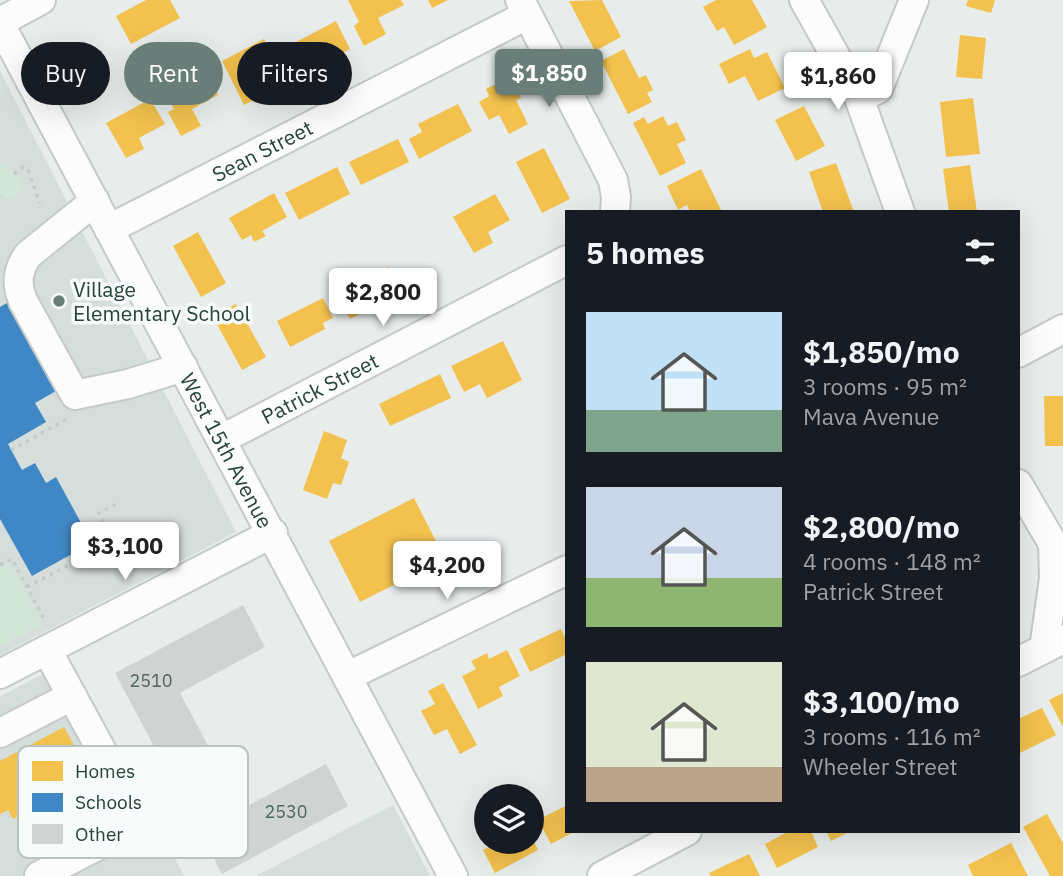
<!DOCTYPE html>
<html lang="en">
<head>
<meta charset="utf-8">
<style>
	body { margin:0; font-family:"IBM Plex Sans",sans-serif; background:#20242c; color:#f1f3f6; height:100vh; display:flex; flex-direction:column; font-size:26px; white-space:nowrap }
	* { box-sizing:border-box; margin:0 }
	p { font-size:23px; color:#9ea1a6 }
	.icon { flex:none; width:38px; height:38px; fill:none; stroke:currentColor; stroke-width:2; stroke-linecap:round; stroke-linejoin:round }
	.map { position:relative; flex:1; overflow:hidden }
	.drawer { position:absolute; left:565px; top:210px; width:455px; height:623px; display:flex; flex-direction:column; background:#171b24; border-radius:0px; box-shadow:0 7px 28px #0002 }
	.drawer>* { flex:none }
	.guide { position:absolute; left:21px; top:42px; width:439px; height:63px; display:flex; gap:14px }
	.fabs { position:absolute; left:474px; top:784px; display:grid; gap:14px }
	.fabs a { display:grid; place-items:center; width:70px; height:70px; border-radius:50%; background:#171b24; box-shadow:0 7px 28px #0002; font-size:35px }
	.price { position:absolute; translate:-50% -60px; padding:0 16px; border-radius:7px; background:#fff; color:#222; font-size:23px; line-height:46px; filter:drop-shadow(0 2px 4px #0008) }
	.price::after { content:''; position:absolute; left:50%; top:42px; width:21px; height:16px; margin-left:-10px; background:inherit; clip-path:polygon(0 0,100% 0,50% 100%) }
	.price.selected { background:#697e78; color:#fff }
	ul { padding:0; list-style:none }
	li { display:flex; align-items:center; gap:21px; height:175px; padding:0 21px }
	li span { display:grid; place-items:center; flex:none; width:196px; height:140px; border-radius:0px; color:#555 }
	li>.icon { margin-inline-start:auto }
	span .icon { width:84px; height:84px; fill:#fffc; stroke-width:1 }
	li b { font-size:30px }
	h2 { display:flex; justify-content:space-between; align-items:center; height:84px; padding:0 21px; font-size:30px }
	.pill { padding:0 24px; border-radius:32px; background:#171b24; box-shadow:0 7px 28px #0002; font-size:24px; line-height:63px }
	.pill.selected { background:#697e78; color:#fff }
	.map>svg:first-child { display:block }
	.built { fill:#d6dedb }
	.green { fill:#d1e6d8 }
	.homes { fill:#f2c14e }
	.schools { fill:#3f88c5 }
	.building { fill:#cfd4d2 }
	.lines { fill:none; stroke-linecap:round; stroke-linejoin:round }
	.minor-casing { stroke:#c5cac8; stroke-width:32 }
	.path { stroke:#c3ccca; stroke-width:3.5; stroke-dasharray:3.5 5; stroke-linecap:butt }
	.minor { stroke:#fcfcfc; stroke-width:28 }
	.poi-dot { fill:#697e78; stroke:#f7fbf9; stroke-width:2.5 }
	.labels { text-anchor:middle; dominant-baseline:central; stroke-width:7; stroke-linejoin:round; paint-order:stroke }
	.number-label { font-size:18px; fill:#506761 }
	.street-label { font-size:21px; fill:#24423a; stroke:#f7fbf9 }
	.poi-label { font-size:21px; fill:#24423a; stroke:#f7fbf9; text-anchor:start }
	.key { fill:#f7fbf9; stroke:#b8c4c0; stroke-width:2 }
	.key-label { font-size:19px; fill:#24423a }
</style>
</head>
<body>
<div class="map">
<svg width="1063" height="876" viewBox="0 0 1063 876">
	<rect width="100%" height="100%" fill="#e8edeb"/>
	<g class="built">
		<path d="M0 71 236 532 0 655Z"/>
		<path d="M70 660 184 876H0V696Z"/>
		<path d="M393 805 430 876H256Z"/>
	</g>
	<g class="green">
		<path d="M0 164C11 170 22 178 22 191L8 200 0 196Z"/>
		<path d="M10 562 43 623 0 646V568Z"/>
	</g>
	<g class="homes">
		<path d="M146 0H170L180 18 131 44 116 16Z"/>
		<path d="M348 0H401L404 5 378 18 386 34 364 46 354 26 359 22Z"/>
		<path d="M428 0H448L432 8Z"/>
		<path d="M602 0 621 37 595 51 569 1Z"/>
		<path d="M716 0H752L767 27 734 45 724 27 717 31 703 7Z"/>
		<path d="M968 0H995L991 13 966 6Z"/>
		<path d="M336 21 350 49 299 75 285 48Z"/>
		<path d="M960 35 986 38 982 79 956 77Z"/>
		<path d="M264 39 278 65 255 77 264 95 244 105 222 61Z"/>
		<path d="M624 49 639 78 646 75 653 90 647 93 652 102 628 114 601 61Z"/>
		<path d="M750 49 754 58 767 52 785 88 758 101 745 76 729 84 719 64Z"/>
		<path d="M205 70 218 95 192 109 201 126 181 136 168 112 174 109 164 91Z"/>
		<path d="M510 77 521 98 516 100 528 124 509 134 499 115 489 120 479 102 489 96 486 89Z"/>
		<path d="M973 98 980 154 946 157 940 102Z"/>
		<path d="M150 99 165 124 139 138 144 149 126 158 106 123Z"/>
		<path d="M458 104 472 131 419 159 409 139 422 132 418 124Z"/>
		<path d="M804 106 825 146 796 161 775 120Z"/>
		<path d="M663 116 668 126 677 122 686 140 677 144 686 163 660 176 633 123 644 117 648 124Z"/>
		<path d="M398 139 409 162 361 185 349 162Z"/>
		<path d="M544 148 570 199 542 213 516 162Z"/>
		<path d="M836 163 854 212H823L809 172Z"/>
		<path d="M970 165 977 212H949L943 169Z"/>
		<path d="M337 167 350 194 299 220 285 193Z"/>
		<path d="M701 169 722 212H690L687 205 678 210 667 186Z"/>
		<path d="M274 193 287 217 262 231 266 236 254 242 251 235 242 240 229 218Z"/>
		<path d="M495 194 510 220 488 232 493 243 474 253 453 217Z"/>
		<path d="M198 232 226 283 201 297 173 246Z"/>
		<path d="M388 267 401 293 350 319 336 294Z"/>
		<path d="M323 298 333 318 323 323 325 329 290 347 277 321Z"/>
		<path d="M236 304 266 357 242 370 213 317Z"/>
		<path d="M503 341 522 380 487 398 480 384 464 392 451 366Z"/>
		<path d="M440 374 451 398 390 426 379 404Z"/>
		<path d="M1044 396H1063V446H1045Z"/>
		<path d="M324 431 347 440 341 458 349 462 341 485 333 483 327 499 303 490Z"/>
		<path d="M414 498 445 559 360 602 329 541Z"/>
		<path d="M561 629 567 642V654L530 672 519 649Z"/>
		<path d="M507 650 520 676 499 687 503 696 478 709 462 676 476 669 471 661 487 653 489 659Z"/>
		<path d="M443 683 477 745 460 754 447 729 434 735 421 711 435 704 428 691Z"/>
		<path d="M1063 693V727L1049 700Z"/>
		<path d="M1042 708 1056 735 1018 754V719Z"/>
		<path d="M64 727 83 762 64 772 72 787 13 819 8 810 0 814V761Z"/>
		<path d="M567 805V831H576L551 844 538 820Z"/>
		<path d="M1047 814 1063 843V876H1050L1023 827Z"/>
		<path d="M789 831H811L818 847 777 868 765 844Z"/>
		<path d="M826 831H851L831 841Z"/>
		<path d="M532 838 538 850 495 873 483 850 493 845 491 842H532Z"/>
		<path d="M1011 843 1028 876H973L968 865Z"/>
		<path d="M749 854 760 876H711L709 873Z"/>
	</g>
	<path class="schools" d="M7 303 56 391 35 403 46 422 8 444 22 470 35 463 46 483 56 477 92 543 32 576 0 519V307Z"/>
	<path class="building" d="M243 605 265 647 180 693 242 809 326 764 348 806 222 874 115 673Z"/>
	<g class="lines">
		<defs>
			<g id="minor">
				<path d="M520 0 613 180 616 197 615 212"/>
				<path d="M804 0 859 98 900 212"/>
				<path d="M0 22 41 0"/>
				<path id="s1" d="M0 24 453 876"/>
				<path d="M859 98 878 89 914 0"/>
				<path d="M95 201 28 255C17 271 16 283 23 301L75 395 128 384 183 367"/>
				<path id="s2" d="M109 229 527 15"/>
				<path d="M1018 353 1063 329"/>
				<path id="s3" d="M222 439 567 260"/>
				<path d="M1018 484 1053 544 1063 549"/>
				<path d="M1044 649 1054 578 1053 544"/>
				<path d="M1018 662 1061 640"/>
				<path d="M0 674 273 533"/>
				<path d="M348 676 567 570"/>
				<path d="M0 733 72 696"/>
				<path d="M39 876 124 832 135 812 47 650"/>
				<path d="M602 876 687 831"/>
			</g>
		</defs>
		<use href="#minor" class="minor-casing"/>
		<g class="path">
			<path d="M14 174 23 167 28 170 40 203"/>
			<path d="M0 197V196"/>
			<path d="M11 450 69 418"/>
			<path d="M0 565 12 559 45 621"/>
			<path d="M27 587 113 542 99 513 117 504"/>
		</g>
		<use href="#minor" class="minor"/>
	</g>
	<circle class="poi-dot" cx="59" cy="301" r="7"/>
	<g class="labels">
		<g class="number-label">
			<text x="151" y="680">2510</text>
			<text x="286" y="811">2530</text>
		</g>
		<g class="street-label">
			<text stroke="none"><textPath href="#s2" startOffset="172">Sean Street</textPath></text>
			<text stroke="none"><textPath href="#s3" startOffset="110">Patrick Street</textPath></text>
			<text stroke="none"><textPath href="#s1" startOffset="483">West 15th Avenue</textPath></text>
		</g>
		<g class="poi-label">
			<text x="73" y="289">Village<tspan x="73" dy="24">Elementary School</tspan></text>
		</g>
	</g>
	<rect x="18" y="746" width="230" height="112" rx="10" class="key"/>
	<rect x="32" y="761" width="31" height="20" fill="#f2c14e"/>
	<rect x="32" y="793" width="31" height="19" fill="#3f88c5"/>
	<rect x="32" y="824" width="31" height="20" fill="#cfd4d2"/>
	<g class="key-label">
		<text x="75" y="778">Homes</text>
		<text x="75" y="809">Schools</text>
		<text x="75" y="841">Other</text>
	</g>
</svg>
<div class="fabs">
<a><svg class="icon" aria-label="layers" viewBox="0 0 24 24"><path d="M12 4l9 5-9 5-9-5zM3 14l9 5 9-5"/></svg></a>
</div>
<b class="price selected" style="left:549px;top:109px">$1,850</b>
<b class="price" style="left:838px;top:112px">$1,860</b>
<b class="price" style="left:383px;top:328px">$2,800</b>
<b class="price" style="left:125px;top:582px">$3,100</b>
<b class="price" style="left:447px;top:601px">$4,200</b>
<div class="guide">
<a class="pill">Buy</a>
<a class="pill selected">Rent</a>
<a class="pill">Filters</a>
</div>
<section class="drawer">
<h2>5 homes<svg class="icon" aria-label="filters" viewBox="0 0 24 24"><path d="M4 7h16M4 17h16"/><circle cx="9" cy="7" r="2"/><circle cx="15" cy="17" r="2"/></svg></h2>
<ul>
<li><span style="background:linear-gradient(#bfe0f5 70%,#7fa58c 0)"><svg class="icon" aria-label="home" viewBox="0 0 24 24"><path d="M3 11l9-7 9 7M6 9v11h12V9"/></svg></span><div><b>$1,850/mo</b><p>3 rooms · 95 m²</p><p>Mava Avenue</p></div></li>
<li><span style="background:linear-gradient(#c9d6e8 65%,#8fb573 0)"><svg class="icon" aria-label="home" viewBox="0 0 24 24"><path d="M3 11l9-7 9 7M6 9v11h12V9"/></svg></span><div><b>$2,800/mo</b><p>4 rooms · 148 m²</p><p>Patrick Street</p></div></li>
<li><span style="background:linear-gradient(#dfe7d0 75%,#b9a48a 0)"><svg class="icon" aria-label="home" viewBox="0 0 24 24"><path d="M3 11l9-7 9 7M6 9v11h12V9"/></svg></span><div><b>$3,100/mo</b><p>3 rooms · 116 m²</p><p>Wheeler Street</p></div></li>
</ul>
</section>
</div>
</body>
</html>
